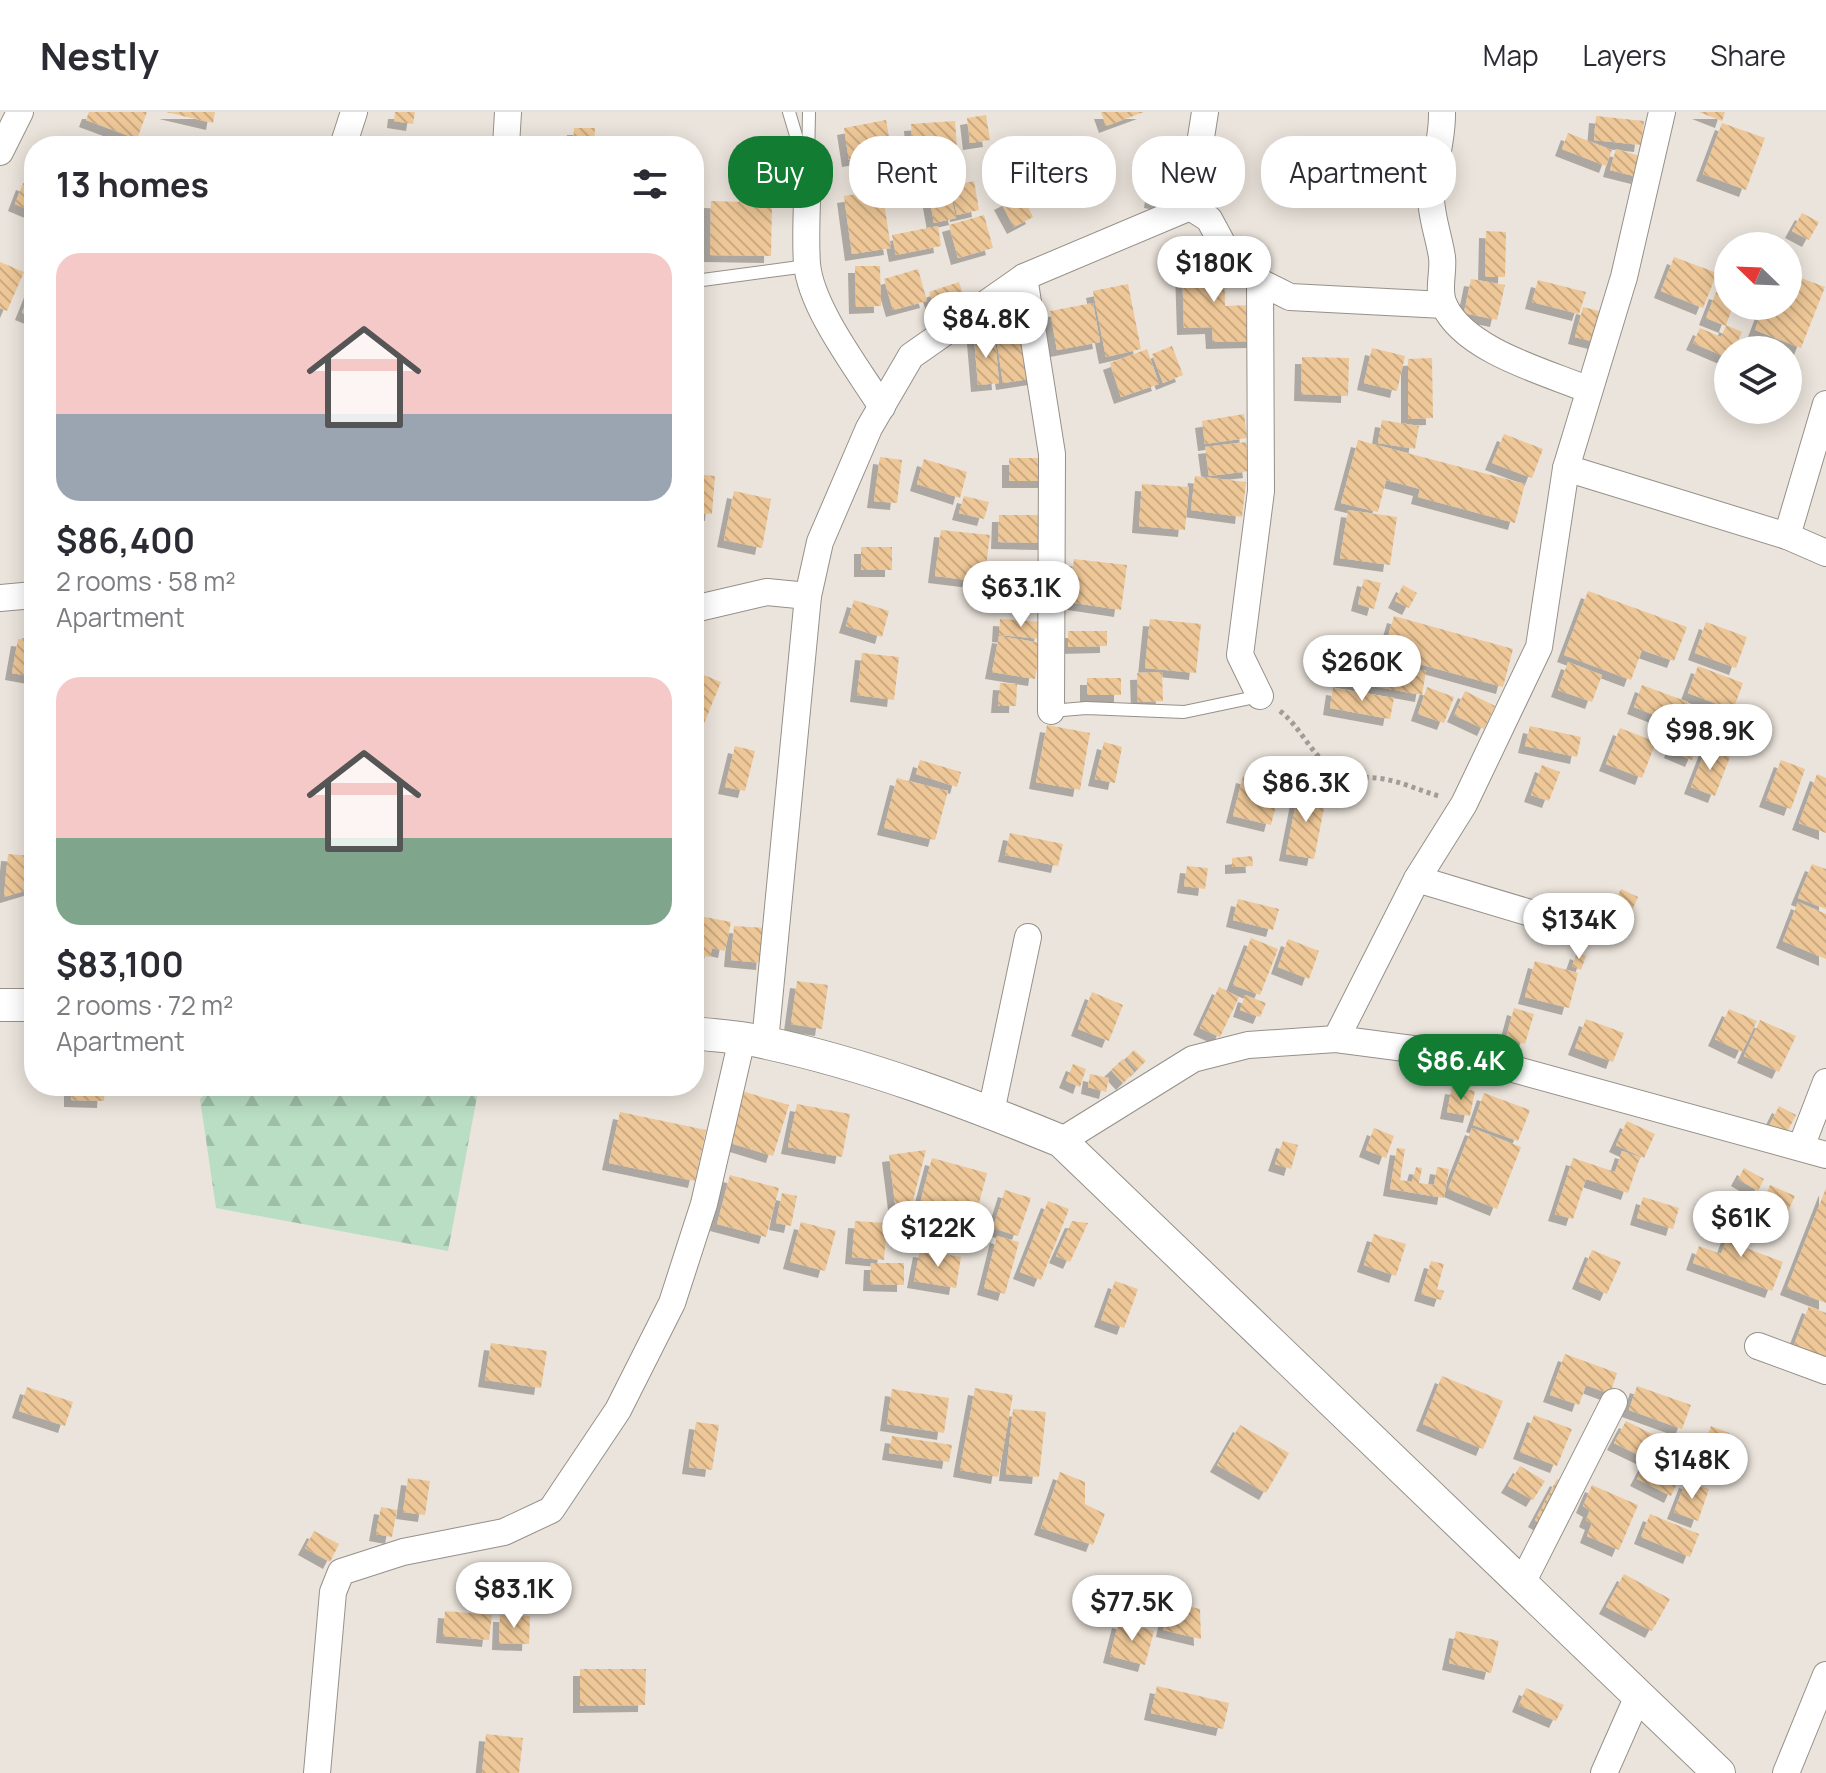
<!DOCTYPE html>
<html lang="en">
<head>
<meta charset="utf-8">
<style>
	body { margin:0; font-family:Manrope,sans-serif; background:#f7f7f7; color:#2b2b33; height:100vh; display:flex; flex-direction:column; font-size:30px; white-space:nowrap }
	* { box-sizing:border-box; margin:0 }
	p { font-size:26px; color:#7c7c81 }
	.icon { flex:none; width:44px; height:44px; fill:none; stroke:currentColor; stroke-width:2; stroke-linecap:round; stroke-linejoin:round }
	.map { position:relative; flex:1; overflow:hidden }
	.sheet { position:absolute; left:24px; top:24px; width:680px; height:960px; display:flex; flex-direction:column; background:#fff; border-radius:32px; box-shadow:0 4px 20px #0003 }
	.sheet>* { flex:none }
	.top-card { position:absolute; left:728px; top:24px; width:760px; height:72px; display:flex; gap:16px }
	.needle { width:52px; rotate:293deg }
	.controls { position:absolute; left:1714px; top:120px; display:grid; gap:16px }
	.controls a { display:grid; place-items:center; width:88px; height:88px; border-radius:50%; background:#fff; box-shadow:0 4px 20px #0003; font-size:40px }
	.price { position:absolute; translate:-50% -68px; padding:0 18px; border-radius:28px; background:#fff; color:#222; font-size:26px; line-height:52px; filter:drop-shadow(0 2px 4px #0008) }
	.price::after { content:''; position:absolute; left:50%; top:48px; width:24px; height:18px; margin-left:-12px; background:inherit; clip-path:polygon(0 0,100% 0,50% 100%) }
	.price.on { background:#127d32; color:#fff }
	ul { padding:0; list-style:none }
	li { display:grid; align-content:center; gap:16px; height:424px; padding:0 32px }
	li span { display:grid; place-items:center; height:248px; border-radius:24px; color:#555 }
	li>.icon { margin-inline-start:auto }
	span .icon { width:144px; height:144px; fill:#fffc; stroke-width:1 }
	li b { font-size:34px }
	h2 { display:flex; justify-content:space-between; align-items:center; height:96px; padding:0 32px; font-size:34px }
	.chip { padding:0 28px; border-radius:32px; background:#fff; box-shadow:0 4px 20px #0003; font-size:28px; line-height:72px }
	.chip.on { background:#127d32; color:#fff }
	header { display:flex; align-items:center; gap:48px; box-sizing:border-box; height:112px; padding:0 40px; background:#fff; border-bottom:2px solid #e1e1e2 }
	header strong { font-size:38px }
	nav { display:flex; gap:44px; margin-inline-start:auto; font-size:28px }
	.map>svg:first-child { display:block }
	.forest { fill:url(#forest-firs) }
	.building { fill:url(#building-back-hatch); filter:url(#shadow) }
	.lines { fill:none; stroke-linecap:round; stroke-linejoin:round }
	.service-casing { stroke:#969088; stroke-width:14 }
	.minor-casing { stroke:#969088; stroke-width:28 }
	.tertiary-casing { stroke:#969088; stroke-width:34 }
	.path { stroke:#a19c96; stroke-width:5; stroke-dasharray:4 4; stroke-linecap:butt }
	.service { stroke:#fff; stroke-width:12 }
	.minor { stroke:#fff; stroke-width:26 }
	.tertiary { stroke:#fff; stroke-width:32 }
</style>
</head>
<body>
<header>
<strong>Nestly</strong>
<nav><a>Map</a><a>Layers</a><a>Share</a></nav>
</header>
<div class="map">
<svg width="1826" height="1661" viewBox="0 0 1826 1661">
	<defs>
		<pattern id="forest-firs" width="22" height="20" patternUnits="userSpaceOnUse" patternTransform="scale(2)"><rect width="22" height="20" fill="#b9dec4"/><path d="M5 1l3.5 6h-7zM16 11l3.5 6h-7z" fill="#9fbea8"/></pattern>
		<pattern id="building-back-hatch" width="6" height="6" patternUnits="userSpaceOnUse" patternTransform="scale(2)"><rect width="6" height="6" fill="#edc797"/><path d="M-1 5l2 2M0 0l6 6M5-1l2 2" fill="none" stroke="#cbaa82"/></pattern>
		<filter id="shadow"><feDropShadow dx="-7" dy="7" stdDeviation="0" flood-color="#0004"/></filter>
	</defs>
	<rect width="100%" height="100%" fill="#ebe4dc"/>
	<path class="forest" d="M213 974H479L448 1139 216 1096 200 987Z"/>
	<g class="building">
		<path d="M89 0H147L137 27 86 8Z"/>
		<path d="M166 0H215L213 11Z"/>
		<path d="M395 0H415L413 12 394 9Z"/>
		<path d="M1101 0H1144L1106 14Z"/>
		<path d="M1699 0H1725L1722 9Z"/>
		<path d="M986 3 990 28 970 31 967 6Z"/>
		<path d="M1596 4 1644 9 1641 33 1594 28Z"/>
		<path d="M886 8 892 41 849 48 844 16Z"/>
		<path d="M955 9 958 50 914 53 911 12Z"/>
		<path d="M1722 11 1765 26 1746 78 1703 62Z"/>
		<path d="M574 16H595L594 34H573Z"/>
		<path d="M1568 21 1612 38 1606 54 1562 37Z"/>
		<path d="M780 28 782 82 746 83 745 29Z"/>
		<path d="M1616 37 1643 45 1638 65 1610 58Z"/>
		<path d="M1158 43 1187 48 1180 94 1151 89Z"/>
		<path d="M974 69 979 98 957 103 951 74Z"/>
		<path d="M23 71 34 75V100L15 92Z"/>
		<path d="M882 78 891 136 852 142 844 84Z"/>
		<path d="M1021 81 1033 105 1014 115 1001 91Z"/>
		<path d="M951 85 956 106 934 111 930 89Z"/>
		<path d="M711 89 772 91 771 144 710 143Z"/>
		<path d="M1802 101 1819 110 1809 128 1792 119Z"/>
		<path d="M984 103 993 136 958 146 949 113Z"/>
		<path d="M938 114 941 134 896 143 892 123Z"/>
		<path d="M1486 119 1506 120 1505 165H1485Z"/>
		<path d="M1674 145 1717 161 1703 196 1661 179Z"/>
		<path d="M0 150 24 160 7 199 0 196Z"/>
		<path d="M1224 150 1225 194 1252 193 1254 229 1213 230 1212 215 1184 216 1182 152Z"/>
		<path d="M855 154H880L881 194 856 195Z"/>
		<path d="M918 157 927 189 893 198 884 167Z"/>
		<path d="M1788 161 1825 175 1801 236 1755 218 1764 194H1788Z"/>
		<path d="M1471 167 1505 173 1497 208 1464 201Z"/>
		<path d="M1538 168 1586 180 1579 202 1532 190Z"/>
		<path d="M959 170 968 197 938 207 929 180Z"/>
		<path d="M34 171V206L22 201Z"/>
		<path d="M1128 172 1141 237 1106 245 1093 179Z"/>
		<path d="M1716 180 1728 184V194H1733L1726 213 1742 220 1734 238H1728V246L1693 231 1700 216 1721 225 1726 214 1706 206Z"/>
		<path d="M1093 191 1100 230 1057 238 1050 199Z"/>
		<path d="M1583 195 1603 200 1595 230 1575 225Z"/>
		<path d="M1028 219 1035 266 1003 271 996 224Z"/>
		<path d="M995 224 999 271 978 273 974 225Z"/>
		<path d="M1172 234 1183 263 1163 271 1152 242Z"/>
		<path d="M1372 236 1405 244 1397 279 1364 271Z"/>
		<path d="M1147 237 1159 272 1121 285 1110 251Z"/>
		<path d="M1302 245 1349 246 1348 284 1301 282Z"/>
		<path d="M1432 246 1433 306 1408 307V247Z"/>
		<path d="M1244 302 1247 326 1205 332 1202 309Z"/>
		<path d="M1382 308 1419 314 1415 337 1378 331Z"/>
		<path d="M1504 322 1543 337 1532 366 1492 351Z"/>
		<path d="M1358 328 1525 372 1515 411 1418 385 1420 377 1386 368 1378 400 1341 391Z"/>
		<path d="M1246 330 1250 359 1209 364 1205 335Z"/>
		<path d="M880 345 902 348 897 391 874 389Z"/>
		<rect x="1009" y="346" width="41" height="23"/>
		<path d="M924 347 967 360 960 386 917 372Z"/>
		<path d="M694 362 715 364 712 402 694 401Z"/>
		<path d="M1195 364 1246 370 1242 405 1191 398Z"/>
		<path d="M1142 372 1189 375 1185 418 1139 414Z"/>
		<path d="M734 379 771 387 762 436 724 428Z"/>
		<path d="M964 384 989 390 984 407 959 401Z"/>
		<path d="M1348 398 1397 405 1390 453 1340 446Z"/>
		<path d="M999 403H1047L1046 431 998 430Z"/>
		<path d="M941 418 990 423 984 470 935 464Z"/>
		<rect x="861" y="435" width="31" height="23"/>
		<path d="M1074 447 1127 453 1121 498 1068 490Z"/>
		<path d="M1009 461 1050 464 1049 482 1007 479Z"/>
		<path d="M1364 467 1381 471 1374 497 1358 492Z"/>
		<path d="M1403 473 1417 481 1409 496 1395 489Z"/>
		<path d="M1588 479 1687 515 1674 549 1642 538 1631 568 1564 543Z"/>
		<path d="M854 488 889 499 882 525 846 514Z"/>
		<path d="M1394 504 1513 537 1503 575 1383 542Z"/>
		<path d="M1000 507 1042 510 1041 527 999 523Z"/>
		<path d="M1150 507 1201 512 1196 561 1145 556Z"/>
		<path d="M1706 510 1747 525 1736 556 1695 541Z"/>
		<path d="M29 519 34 520V565L12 561 18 527 28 528Z"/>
		<path d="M1068 519H1107V534L1068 535Z"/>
		<path d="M999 524 1041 531 1035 567 992 560Z"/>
		<path d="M862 541 899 545 894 588 857 583Z"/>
		<path d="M1343 544 1426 559 1422 583 1339 568Z"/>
		<path d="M1568 550 1602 563 1592 590 1558 578Z"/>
		<path d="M1698 554 1743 571 1733 598 1688 581Z"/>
		<path d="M694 559 721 570 703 614 694 610Z"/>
		<path d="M1162 560 1163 589 1138 590 1137 561Z"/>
		<rect x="1087" y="566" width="34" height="17"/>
		<path d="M1000 571 1017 572 1016 594H998Z"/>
		<path d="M1642 573 1688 590 1680 613 1634 595Z"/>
		<path d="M1427 575 1454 585 1444 611 1418 602Z"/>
		<path d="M1333 576 1394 586 1390 607 1330 596Z"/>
		<path d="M1465 579 1495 594 1484 617 1454 603Z"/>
		<path d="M1683 609 1705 618 1692 648 1671 639Z"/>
		<path d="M1047 613 1090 621 1080 678 1036 670Z"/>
		<path d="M1530 614 1581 625 1577 645 1525 634Z"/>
		<path d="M1620 616 1656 630 1642 666 1606 652Z"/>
		<path d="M1104 630 1122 635 1115 671 1095 667Z"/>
		<path d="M735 634 755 639 745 679 725 675Z"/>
		<path d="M1706 636 1730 645 1715 684 1691 675Z"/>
		<path d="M920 648 961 660 957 675 916 662Z"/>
		<path d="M1781 648 1805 657 1791 697 1766 688Z"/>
		<path d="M1542 653 1560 660 1549 689 1531 683Z"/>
		<path d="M1817 662 1826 666V721L1799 711Z"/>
		<path d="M1243 664 1281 674 1271 713 1233 704Z"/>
		<path d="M897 666 948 679 935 728 884 716Z"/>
		<path d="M1299 676 1327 681 1314 747 1286 742Z"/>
		<path d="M1010 721 1063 732 1058 754 1005 743Z"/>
		<path d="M8 742 34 744V776L4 785Z"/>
		<path d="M1252 744 1253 754 1232 755V746Z"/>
		<path d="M1812 752 1826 757V797L1798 786Z"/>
		<path d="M1187 754 1208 756 1205 777 1184 774Z"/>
		<path d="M1621 777 1638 785 1621 823 1603 814Z"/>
		<path d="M1238 787 1279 797 1273 818 1233 808Z"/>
		<path d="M1798 790 1826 802V847L1783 829Z"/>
		<path d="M694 803 731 810 725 839 712 836 710 845 694 842Z"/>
		<path d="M734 814 766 816 763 851 731 848Z"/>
		<path d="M1251 826 1278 837 1260 883 1233 873Z"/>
		<path d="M1288 827 1319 839 1309 867 1278 855Z"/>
		<path d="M1577 840 1586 844 1581 858 1572 854Z"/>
		<path d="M1535 849 1578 861 1569 896 1525 885Z"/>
		<path d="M797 869 828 873 822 917 791 912Z"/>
		<path d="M1219 875 1239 885 1220 925 1200 916Z"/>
		<path d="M1092 880 1123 893 1109 929 1078 917Z"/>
		<path d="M1245 883 1266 891 1260 905 1240 898Z"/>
		<path d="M1514 896 1534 902 1525 932 1506 926Z"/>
		<path d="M1729 897 1757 909 1742 940 1715 927Z"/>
		<path d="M1586 907 1624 921 1613 950 1575 936Z"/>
		<path d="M1760 908 1796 924 1779 960 1744 944Z"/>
		<path d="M1134 938 1146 949 1137 958 1126 946Z"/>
		<path d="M1123 947 1134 960 1123 971 1111 958Z"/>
		<path d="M1073 952 1086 957 1080 975 1066 969Z"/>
		<path d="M1090 962 1109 966 1106 980 1088 975Z"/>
		<path d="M71 974H105L104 989 71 988Z"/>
		<path d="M1452 975 1475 979 1470 1004 1447 1000Z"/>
		<path d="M742 979 789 993 773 1044 727 1030Z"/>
		<path d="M1484 981 1530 998 1518 1029 1473 1013Z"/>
		<path d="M797 992 850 1002 842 1045 788 1035Z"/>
		<path d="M1779 994 1796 1003 1785 1024 1768 1016Z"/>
		<path d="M620 1000 706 1018 695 1069 609 1051Z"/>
		<path d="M1627 1009 1655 1022 1644 1046 1616 1033Z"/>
		<path d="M1374 1016 1394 1024 1386 1046 1366 1038Z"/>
		<path d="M1472 1016 1521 1035 1497 1097 1448 1077Z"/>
		<path d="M1283 1029 1298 1033 1291 1057 1275 1052Z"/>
		<path d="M1397 1036 1405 1037 1400 1068 1412 1070 1416 1055 1422 1056 1419 1071 1434 1073 1437 1055 1449 1057 1444 1086 1390 1077Z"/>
		<path d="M926 1038 912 1092 896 1099 889 1043Z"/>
		<path d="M1622 1039 1640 1045 1628 1081 1586 1067 1573 1107 1555 1102 1573 1046 1615 1060Z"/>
		<path d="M932 1046 987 1061 974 1110 919 1095Z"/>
		<path d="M1744 1056 1764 1067 1758 1079 1738 1067Z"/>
		<path d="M730 1063 779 1076 766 1125 717 1112Z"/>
		<path d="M1770 1073 1795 1084 1781 1114 1757 1104Z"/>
		<path d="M1826 1076V1191L1787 1176Z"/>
		<path d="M1005 1078 1031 1086 1018 1124 993 1116Z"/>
		<path d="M782 1081 797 1084 791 1114 776 1111Z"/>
		<path d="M1643 1085 1679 1096 1673 1117 1637 1106Z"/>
		<path d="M1048 1089 1069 1097 1041 1168 1020 1160Z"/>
		<path d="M906 1100 949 1114 940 1138 898 1123Z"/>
		<path d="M1735 1105 1755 1112 1746 1136 1783 1150 1772 1179 1693 1151 1699 1134 1721 1142Z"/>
		<path d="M855 1109 887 1111 884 1148 852 1145Z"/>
		<path d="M1072 1109 1088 1111 1070 1150 1056 1144Z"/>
		<path d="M801 1110 836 1119 825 1159 790 1150Z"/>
		<path d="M1374 1122 1406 1132 1396 1164 1364 1153Z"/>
		<path d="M997 1124 1019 1130 1005 1182 984 1176Z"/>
		<path d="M920 1138 961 1145 956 1176 914 1169Z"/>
		<path d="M1592 1138 1621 1150 1607 1182 1579 1170Z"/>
		<path d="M1431 1149 1444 1152 1437 1177 1444 1179 1441 1188 1421 1182Z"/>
		<path d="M871 1151H904V1173L870 1172Z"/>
		<path d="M1115 1169 1138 1177 1124 1216 1101 1208Z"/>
		<path d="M1809 1194 1826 1201V1256L1790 1243Z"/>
		<path d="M491 1231 547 1239 541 1276 485 1268Z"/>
		<path d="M1565 1242 1617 1261 1610 1282 1586 1273 1579 1293 1550 1283Z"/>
		<path d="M1442 1264 1503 1289 1483 1337 1423 1312Z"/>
		<path d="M1637 1274 1691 1293 1682 1317 1629 1298Z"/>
		<path d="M27 1275 73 1290 65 1314 19 1299Z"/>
		<path d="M975 1276 1013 1283 998 1365 960 1358Z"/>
		<path d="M892 1277 949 1286 944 1321 887 1312Z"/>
		<path d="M1013 1297 1046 1300 1039 1365 1006 1362Z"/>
		<path d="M1534 1303 1572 1317 1557 1354 1520 1340Z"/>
		<path d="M1626 1309 1658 1325 1647 1347 1614 1331Z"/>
		<path d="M696 1310 719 1313 712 1358 689 1355Z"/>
		<path d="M1240 1313 1289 1341 1266 1381 1217 1353Z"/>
		<path d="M1711 1314 1729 1321 1720 1345 1702 1338Z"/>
		<path d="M892 1324 952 1333 949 1350 889 1341Z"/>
		<path d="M1646 1350 1679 1367 1671 1384 1637 1367Z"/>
		<path d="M1520 1354 1545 1369 1533 1388 1508 1374Z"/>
		<path d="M1060 1360 1085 1370V1392L1105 1402 1093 1433 1041 1416Z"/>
		<path d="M408 1366 430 1369 425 1403 403 1400Z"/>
		<path d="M1557 1367 1568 1373 1545 1414 1535 1408Z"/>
		<path d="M1686 1369 1709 1377 1698 1409 1674 1400Z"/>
		<path d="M1592 1373 1638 1393 1619 1438 1587 1424 1592 1411 1586 1408 1590 1398 1583 1394Z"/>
		<path d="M381 1395 397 1398 392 1425 376 1422Z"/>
		<path d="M1650 1402 1699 1422 1690 1445 1641 1425Z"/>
		<path d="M314 1419 339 1432 330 1450 305 1436Z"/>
		<path d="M1624 1462 1670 1487 1652 1519 1606 1495Z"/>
		<path d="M1169 1490 1200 1497 1201 1527 1163 1518Z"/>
		<path d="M445 1499 492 1503 489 1528 443 1524Z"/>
		<path d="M500 1503 530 1504 529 1532 499 1531Z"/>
		<path d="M1119 1509 1154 1519 1145 1553 1110 1544Z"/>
		<path d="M1456 1519 1499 1529 1491 1561 1449 1551Z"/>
		<path d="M580 1557H646L645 1593 580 1594Z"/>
		<path d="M1157 1574 1229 1591 1223 1617 1151 1601Z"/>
		<path d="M1526 1576 1564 1593 1556 1609 1519 1593Z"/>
		<path d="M486 1622 523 1626 519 1661H482Z"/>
	</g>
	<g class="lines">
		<defs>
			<g id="service">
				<path d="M789 0 808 64"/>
				<path d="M808 53 809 0"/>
				<path d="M695 169 807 154"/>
				<path d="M1051 599 1086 596 1184 600 1260 584"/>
			</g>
			<g id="minor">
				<path d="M1442 0C1443 29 1432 56 1431 85 1431 104 1439 125 1442 145 1444 161 1437 178 1444 193 1465 239 1546 260 1589 278"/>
				<path d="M343 34 354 0"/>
				<path d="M506 34 508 0"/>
				<path d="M0 40 20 0"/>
				<path d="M808 64C807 93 805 123 807 152 811 196 858 257 882 295"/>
				<path d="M1190 95 1209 107 1229 144 1260 170 1290 185 1444 193"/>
				<path d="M1024 165 1052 342 1051 599"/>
				<path d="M1566 356 1787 424 1826 441"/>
				<path d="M1787 424 1826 292"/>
				<path d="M0 486 34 483"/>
				<path d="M694 497 767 480 808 484"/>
				<path d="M1260 584 1240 543 1261 379 1260 170"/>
				<path d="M1417 767 1567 812"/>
				<path d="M1336 927 1417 767 1464 692 1539 535 1566 356 1624 165 1662 0"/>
				<path d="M765 930 808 484 820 430 869 316 911 244 1024 165 1190 95 1205 0"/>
				<path d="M991 1000 1028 825"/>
				<path d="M1061 1029 1193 947 1248 933 1336 927 1466 944 1826 1043"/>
				<path d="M1801 1035 1826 970"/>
				<path d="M1758 1234 1826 1259"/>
				<path d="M1522 1471 1614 1290"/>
				<path d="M317 1661 333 1480 341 1460 403 1440 504 1420 551 1398 618 1298 672 1191 704 1092 742 927"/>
				<path d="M1604 1661 1638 1584"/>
				<path d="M1786 1661 1826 1563"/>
			</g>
			<g id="tertiary">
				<path d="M0 893H34"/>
				<path d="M694 921C718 924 743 925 767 931 868 953 966 990 1061 1029L1719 1661"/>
			</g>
		</defs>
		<use href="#service" class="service-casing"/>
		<use href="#minor" class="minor-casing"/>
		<use href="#tertiary" class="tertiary-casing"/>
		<path class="path" d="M1280 599C1301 615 1312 645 1335 658 1352 668 1366 664 1384 667 1402 670 1421 679 1439 684"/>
		<use href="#service" class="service"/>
		<use href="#minor" class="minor"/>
		<use href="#tertiary" class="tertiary"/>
	</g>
</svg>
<div class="controls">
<a><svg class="needle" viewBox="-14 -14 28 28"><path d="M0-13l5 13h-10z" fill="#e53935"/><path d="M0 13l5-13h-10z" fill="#7c7c81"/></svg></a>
<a><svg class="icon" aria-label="layers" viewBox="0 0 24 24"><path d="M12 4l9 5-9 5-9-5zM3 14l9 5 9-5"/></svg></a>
</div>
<b class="price" style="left:1214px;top:192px">$180K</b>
<b class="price" style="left:986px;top:248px">$84.8K</b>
<b class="price" style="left:1021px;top:517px">$63.1K</b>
<b class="price" style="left:1362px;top:591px">$260K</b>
<b class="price" style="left:1710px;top:660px">$98.9K</b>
<b class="price" style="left:1306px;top:712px">$86.3K</b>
<b class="price" style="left:1579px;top:849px">$134K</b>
<b class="price on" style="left:1461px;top:990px">$86.4K</b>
<b class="price" style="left:1741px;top:1147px">$61K</b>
<b class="price" style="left:938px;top:1157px">$122K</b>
<b class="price" style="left:1692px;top:1389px">$148K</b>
<b class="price" style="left:514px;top:1518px">$83.1K</b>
<b class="price" style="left:1132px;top:1531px">$77.5K</b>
<div class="top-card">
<a class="chip on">Buy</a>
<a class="chip">Rent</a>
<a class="chip">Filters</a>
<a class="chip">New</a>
<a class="chip">Apartment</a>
</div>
<section class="sheet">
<h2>13 homes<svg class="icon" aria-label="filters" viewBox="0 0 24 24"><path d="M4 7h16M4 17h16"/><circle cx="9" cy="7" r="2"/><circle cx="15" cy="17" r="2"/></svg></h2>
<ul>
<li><span style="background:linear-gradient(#f6c9c9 65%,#9aa5b1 0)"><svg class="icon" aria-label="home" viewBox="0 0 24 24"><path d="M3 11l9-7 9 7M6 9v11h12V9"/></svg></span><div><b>$86,400</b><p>2 rooms · 58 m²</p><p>Apartment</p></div></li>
<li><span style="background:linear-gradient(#f6c9c9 65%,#7fa58c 0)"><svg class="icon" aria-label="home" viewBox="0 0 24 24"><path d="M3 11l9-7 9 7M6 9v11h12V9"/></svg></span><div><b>$83,100</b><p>2 rooms · 72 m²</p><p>Apartment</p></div></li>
</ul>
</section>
</div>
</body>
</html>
